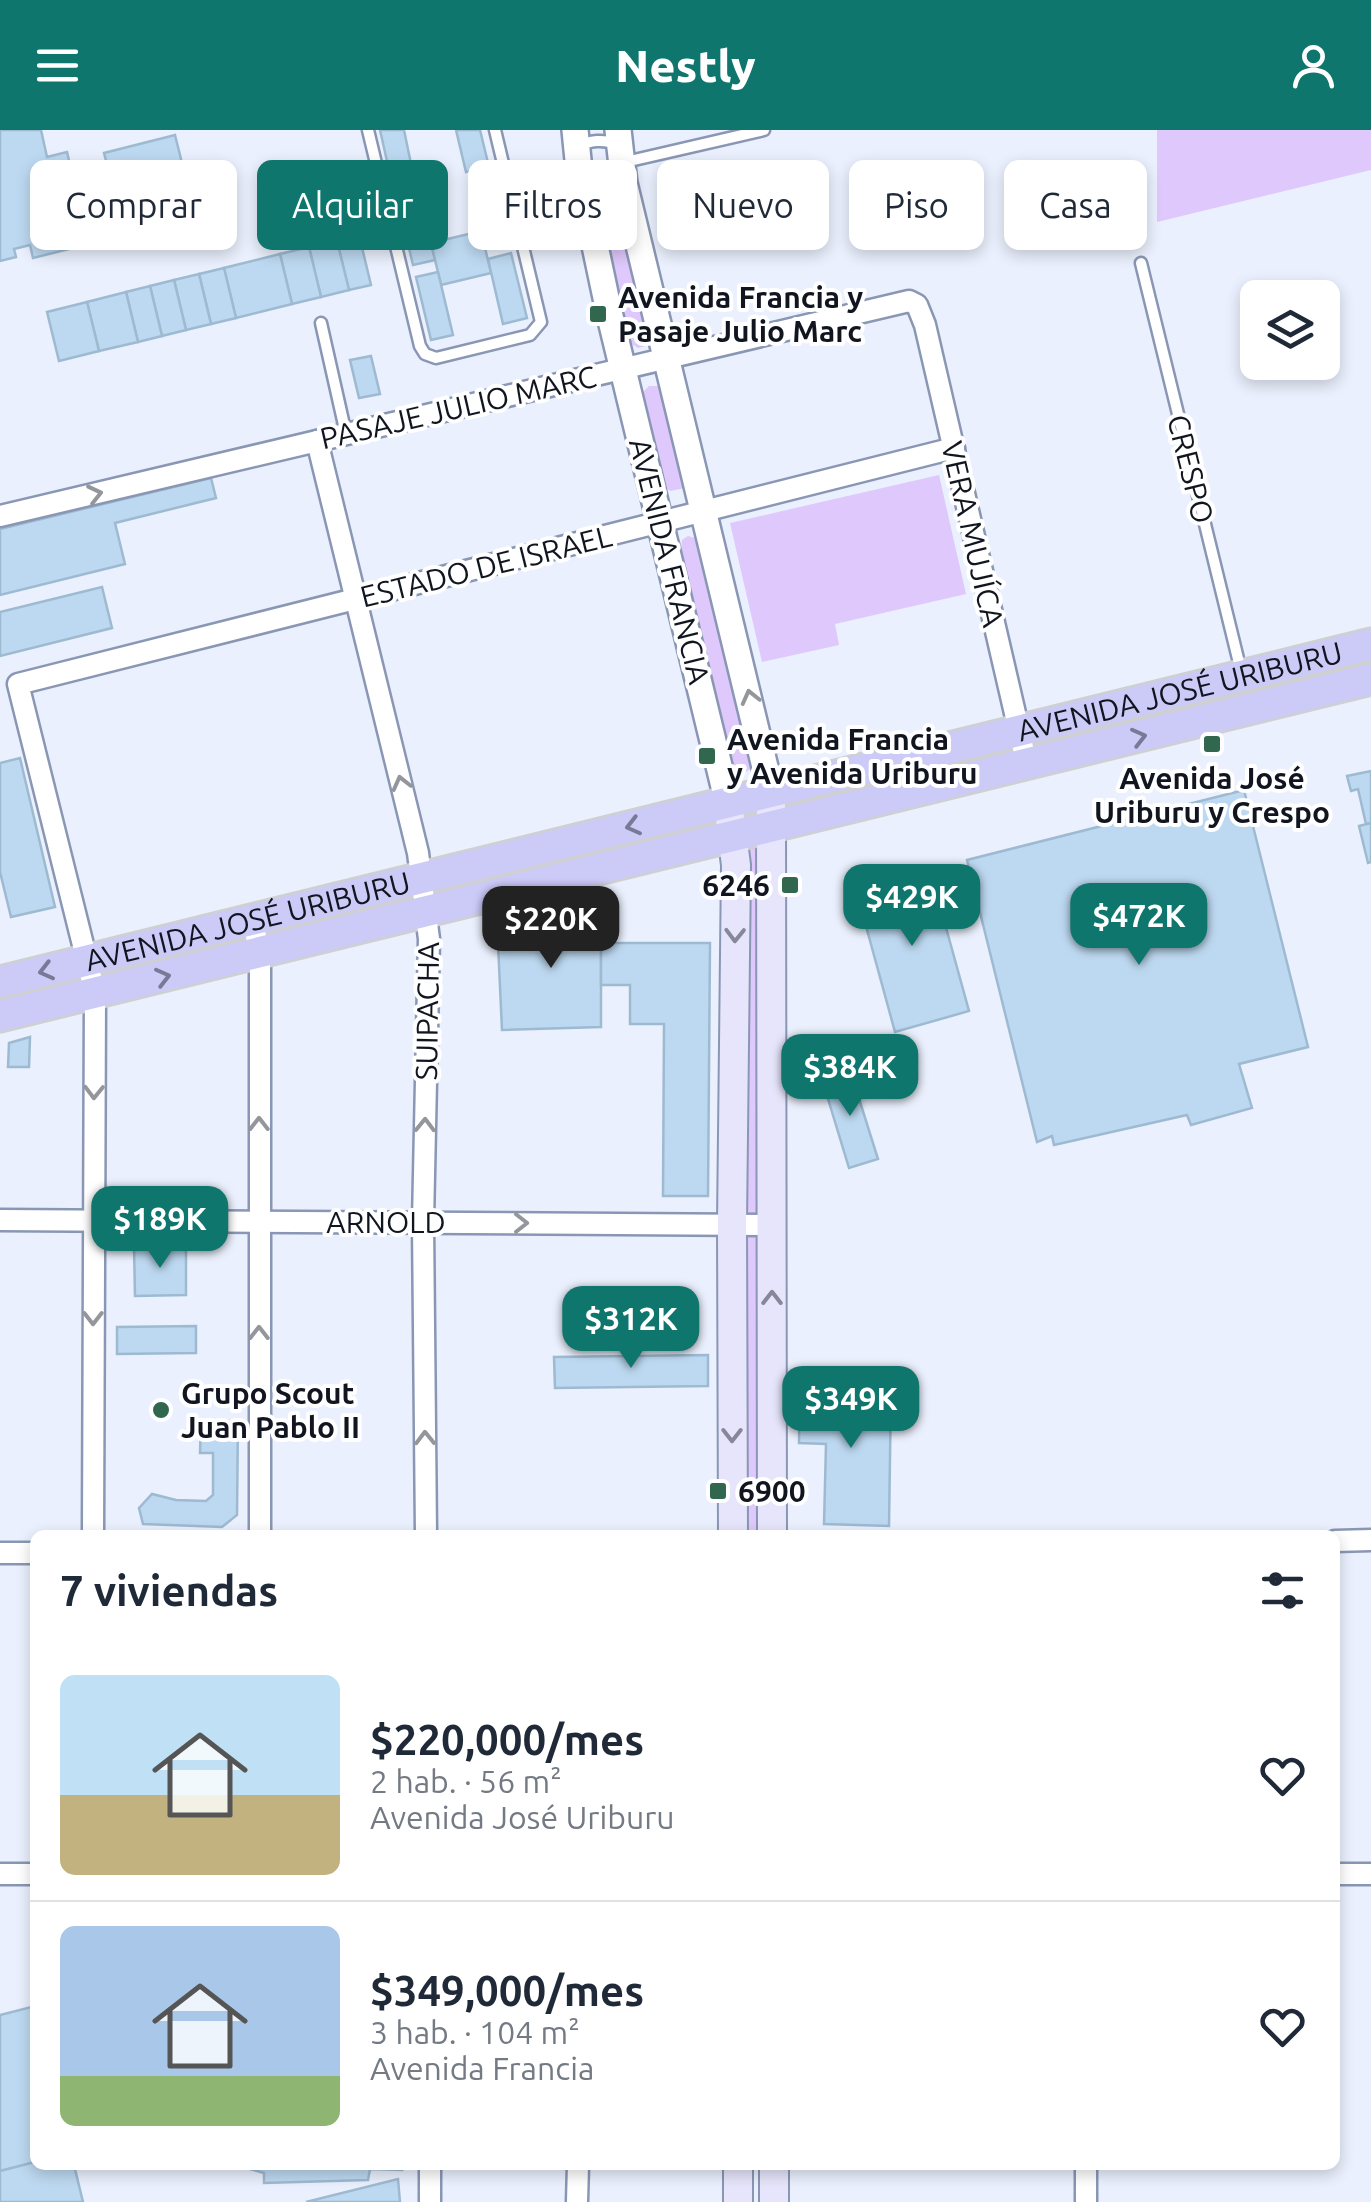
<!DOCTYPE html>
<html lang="es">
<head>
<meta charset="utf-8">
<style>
	body { margin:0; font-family:Ubuntu,sans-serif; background:#f2f2f3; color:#1f2937; height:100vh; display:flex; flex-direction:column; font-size:38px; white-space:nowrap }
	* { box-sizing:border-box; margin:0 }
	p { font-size:32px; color:#747a83 }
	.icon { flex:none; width:55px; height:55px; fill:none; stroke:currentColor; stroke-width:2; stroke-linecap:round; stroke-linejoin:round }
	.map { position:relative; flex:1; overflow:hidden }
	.side { position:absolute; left:30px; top:1400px; width:1310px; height:640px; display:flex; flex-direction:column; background:#fff; border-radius:15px; box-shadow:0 5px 15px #0003 }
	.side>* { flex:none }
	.banner { position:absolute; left:30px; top:30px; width:1312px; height:90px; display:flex; gap:20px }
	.fabs { position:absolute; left:1240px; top:150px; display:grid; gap:20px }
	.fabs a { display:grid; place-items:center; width:100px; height:100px; border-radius:15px; background:#fff; box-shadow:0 5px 15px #0003; font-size:50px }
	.price { position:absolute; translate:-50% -85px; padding:0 22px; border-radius:20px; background:#0f766e; color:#fff; font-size:32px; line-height:65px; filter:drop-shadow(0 2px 5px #0008) }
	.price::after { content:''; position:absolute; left:50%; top:60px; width:30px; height:22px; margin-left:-15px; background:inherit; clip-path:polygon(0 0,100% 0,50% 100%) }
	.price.current { background:#222; color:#fff }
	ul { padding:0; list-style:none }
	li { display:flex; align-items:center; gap:30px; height:250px; padding:0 30px }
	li+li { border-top:2px solid #e0e1e3 }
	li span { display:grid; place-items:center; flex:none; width:280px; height:200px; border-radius:15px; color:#555 }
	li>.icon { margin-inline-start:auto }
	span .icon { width:120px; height:120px; fill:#fffc; stroke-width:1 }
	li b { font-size:42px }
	h2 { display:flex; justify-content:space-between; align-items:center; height:120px; padding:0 30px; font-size:42px }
	.chip { padding:0 35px; border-radius:15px; background:#fff; box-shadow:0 5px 15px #0003; font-size:35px; line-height:90px }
	.chip.current { background:#0f766e; color:#fff }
	header { display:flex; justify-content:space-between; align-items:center; height:130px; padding:0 30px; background:#0f766e; color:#fff; font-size:45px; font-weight:800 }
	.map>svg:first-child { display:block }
	.green { fill:#dfc8fb }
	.building { fill:#bdd9f1; stroke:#9ebad1; stroke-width:2.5 }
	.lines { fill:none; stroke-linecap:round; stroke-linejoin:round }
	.service-casing { stroke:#8a97b4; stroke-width:15 }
	.minor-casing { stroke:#8a97b4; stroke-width:25 }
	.tertiary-casing { stroke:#8a97b4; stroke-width:30 }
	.secondary-casing { stroke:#8a97b4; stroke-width:32 }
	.primary-casing { stroke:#cfd0d2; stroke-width:35 }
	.service { stroke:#fff; stroke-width:10 }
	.minor { stroke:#fff; stroke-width:20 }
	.tertiary { stroke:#fff; stroke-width:25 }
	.secondary { stroke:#e6e5fb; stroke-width:28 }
	.primary { stroke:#cccaf7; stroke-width:30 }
	.oneway { stroke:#93969a }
	.oneway2 { stroke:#777996 }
	.oneway3 { stroke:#868798 }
	.poi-dot { fill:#31674e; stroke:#fff; stroke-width:4 }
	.labels { text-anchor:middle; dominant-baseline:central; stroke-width:8; stroke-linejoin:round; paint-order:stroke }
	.poi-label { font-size:30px; font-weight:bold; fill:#10151f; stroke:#fff; text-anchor:start }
	.street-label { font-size:30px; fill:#10151f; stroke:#fff }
</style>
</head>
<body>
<header><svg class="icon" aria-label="menu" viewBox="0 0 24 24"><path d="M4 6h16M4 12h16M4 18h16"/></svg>Nestly<svg class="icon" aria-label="person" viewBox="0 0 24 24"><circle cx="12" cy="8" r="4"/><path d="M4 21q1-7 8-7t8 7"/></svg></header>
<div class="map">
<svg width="1371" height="2072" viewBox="0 0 1371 2072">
	<rect width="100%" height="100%" fill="#eaf0fd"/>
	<g class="green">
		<path d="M1157 0H1371V40L1157 92Z"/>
		<path d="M616 67 651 211 646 216 638 218 626 210 596 74Z"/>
		<path d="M649 256H658L665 260 685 358 670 361 663 355 642 270V263Z"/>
		<path d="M939 345 966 464 835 494 839 515 762 532 730 393Z"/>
		<path d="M688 406 702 410 755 636 744 643 732 636 680 426 682 410Z"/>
		<path d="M773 698 772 1405H733L734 708Z"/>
	</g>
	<g class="building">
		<path d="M0 0H41L47 27 67 22 89 114 33 128 30 115 14 119 16 127 0 131Z"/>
		<path d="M380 0H404L415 53 393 58Z"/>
		<path d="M456 0H480L489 37 466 42Z"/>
		<path d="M175 5 194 81 123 98 104 23Z"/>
		<path d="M493 50 508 114 486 119 470 55Z"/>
		<path d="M420 66 435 130 413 135 398 72Z"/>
		<path d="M481 101 491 143 441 155 431 113Z"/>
		<path d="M359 105 371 155 349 160 337 111Z"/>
		<path d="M337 111 349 160 321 167 309 117Z"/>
		<path d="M309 117 321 167 292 174 280 124Z"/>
		<path d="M511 123 527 188 503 194 488 129Z"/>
		<path d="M280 124 292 174 236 188 224 138Z"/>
		<path d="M224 138 236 188 211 194 199 144Z"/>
		<path d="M438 142 453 205 431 210 416 147Z"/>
		<path d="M199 144 211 194 186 200 174 150Z"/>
		<path d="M174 150 186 200 162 206 150 156Z"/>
		<path d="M150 156 162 206 138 212 126 162Z"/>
		<path d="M126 162 138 212 99 221 87 172Z"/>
		<path d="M87 172 99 221 59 231 47 182Z"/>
		<path d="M371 226 380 264 359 268 350 230Z"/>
		<path d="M211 348 216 368 115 393 125 434 0 465V399Z"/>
		<path d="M102 457 112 498 0 526V482Z"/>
		<path d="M20 628 55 777 11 787 0 742V633Z"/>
		<path d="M1371 641V693L1366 694 1358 659 1351 661 1347 646Z"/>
		<path d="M1244 660 1308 917 1239 934 1252 978 1191 995 1187 985 1054 1015 1052 1006 1037 1012 967 730Z"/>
		<path d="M1371 693V732L1368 733 1359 696Z"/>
		<path d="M929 736 969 881 895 902 855 756Z"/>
		<path d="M546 783 601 784V897L502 900 497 792Z"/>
		<path d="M601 813H710L708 1066H663L664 894H630V855H601Z"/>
		<path d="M30 907 29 937H8L9 913Z"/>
		<path d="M850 940 878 1029 849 1038 822 949Z"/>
		<path d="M186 1116V1165L135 1166 134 1117Z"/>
		<path d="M196 1196V1223L117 1224V1197Z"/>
		<path d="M708 1225V1256L555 1258 554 1227Z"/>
		<path d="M800 1258 891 1260 889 1396 824 1394 826 1314 799 1313Z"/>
		<path d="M201 1291H238L237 1385 222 1397 143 1394 139 1378 152 1364 176 1370 206 1371 213 1365V1323H200Z"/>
		<path d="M35 1876V2032L0 2041V1885Z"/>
		<path d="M35 2032V2035H74L83 2072H0V2041Z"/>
		<path d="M248 2035H402V2040L370 2039 368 2050 264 2053V2043L250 2039Z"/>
		<path d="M398 2049 400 2072H306Z"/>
	</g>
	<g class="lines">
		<defs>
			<g id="service">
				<path d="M368 0 420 216 425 224 436 228 530 205 541 192 495 0"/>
				<path d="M576 17C591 10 602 9 618 14"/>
				<path d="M621 33 764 0"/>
				<path d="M584 60C600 64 610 62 624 53"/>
				<path d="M1141 133 1242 545"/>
				<path d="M321 193 346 304"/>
			</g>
			<g id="minor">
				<path d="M317 311 418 723 429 809 423 1092 426 1405"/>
				<path d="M0 386 909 171 917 175 925 195 1027 635"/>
				<path d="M252 790 260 823V1405"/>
				<path d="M0 1090 772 1095"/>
				<path d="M93 1405 95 863 18 554 954 318"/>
				<path d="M1335 1411 1371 1410"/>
				<path d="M0 1423H35"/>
				<path d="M0 1744H35"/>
				<path d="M1335 1744H1371"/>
				<path d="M430 2035V2072"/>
				<path d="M1086 2035V2072"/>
				<path d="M577 2072 578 2035"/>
			</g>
			<g id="tertiary">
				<path d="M575 0 579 40 609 182 728 673"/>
				<path d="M618 0 624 53 771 662"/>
			</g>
			<g id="secondary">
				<path d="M728 673 736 735 732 1094 733 1405"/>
				<path d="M771 674 772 1405"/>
				<path d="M738 2035V2072"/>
				<path d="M774 2035V2072"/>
			</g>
			<g id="primary">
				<path id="s1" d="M0 852 1371 514"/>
				<path d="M0 886 1371 549"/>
			</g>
		</defs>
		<use href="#service" class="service-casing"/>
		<use href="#minor" class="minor-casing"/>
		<use href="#tertiary" class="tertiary-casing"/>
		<use href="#secondary" class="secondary-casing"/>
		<use href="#primary" class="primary-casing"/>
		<use href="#service" class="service"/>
		<use href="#minor" class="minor"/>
		<use href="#tertiary" class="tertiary"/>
		<use href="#secondary" class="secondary"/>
		<use href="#primary" class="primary"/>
	</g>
	<defs><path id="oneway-chevron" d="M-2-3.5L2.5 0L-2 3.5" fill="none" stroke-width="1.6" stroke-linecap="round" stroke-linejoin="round" transform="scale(2.5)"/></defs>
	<g class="oneway">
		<use href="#oneway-chevron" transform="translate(95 364) rotate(-13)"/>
		<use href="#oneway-chevron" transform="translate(750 567) rotate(-104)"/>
		<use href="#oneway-chevron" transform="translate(401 653) rotate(-104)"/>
		<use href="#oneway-chevron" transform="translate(94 962) rotate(91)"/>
		<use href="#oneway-chevron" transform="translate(259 994) rotate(-90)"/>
		<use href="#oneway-chevron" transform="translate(425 995) rotate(-89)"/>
		<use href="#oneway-chevron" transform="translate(521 1093)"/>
		<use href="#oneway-chevron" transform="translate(93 1188) rotate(90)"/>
		<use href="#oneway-chevron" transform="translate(259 1203) rotate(-90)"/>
		<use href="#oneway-chevron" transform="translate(425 1308) rotate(-91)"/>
	</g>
	<g class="oneway2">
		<use href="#oneway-chevron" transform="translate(1139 607) rotate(-14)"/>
		<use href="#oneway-chevron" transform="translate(633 696) rotate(166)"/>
		<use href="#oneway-chevron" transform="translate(46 841) rotate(166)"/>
		<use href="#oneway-chevron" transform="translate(163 847) rotate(-14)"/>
	</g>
	<g class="oneway3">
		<use href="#oneway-chevron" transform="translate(735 805) rotate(91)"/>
		<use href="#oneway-chevron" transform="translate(772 1168) rotate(-90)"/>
		<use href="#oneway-chevron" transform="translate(732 1305) rotate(90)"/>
	</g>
	<g class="poi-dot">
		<rect x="588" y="174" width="20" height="20" rx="5"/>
		<rect x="1202" y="604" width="20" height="20" rx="5"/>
		<rect x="697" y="616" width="20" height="20" rx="5"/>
		<rect x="780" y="745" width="20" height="20" rx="5"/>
		<circle cx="161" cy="1280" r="10"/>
		<rect x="708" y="1351" width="20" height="20" rx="5"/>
	</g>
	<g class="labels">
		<g class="poi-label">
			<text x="618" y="167">Avenida Francia y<tspan x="618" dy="34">Pasaje Julio Marc</tspan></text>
			<text x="727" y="609">Avenida Francia<tspan x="727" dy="34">y Avenida Uriburu</tspan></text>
			<text x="1212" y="648" text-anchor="middle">Avenida José<tspan x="1212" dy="34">Uriburu y Crespo</tspan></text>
			<text x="770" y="755" text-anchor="end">6246</text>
			<text x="181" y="1263">Grupo Scout<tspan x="181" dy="34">Juan Pablo II</tspan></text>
			<text x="738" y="1361">6900</text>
		</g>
		<g class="street-label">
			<text transform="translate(458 277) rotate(-13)">PASAJE JULIO MARC</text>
			<text transform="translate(1191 339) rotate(76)">CRESPO</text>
			<text transform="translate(973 404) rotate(77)">VERA MUJÍCA</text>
			<text transform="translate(670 431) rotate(76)">AVENIDA FRANCIA</text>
			<text transform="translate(486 436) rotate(-14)">ESTADO DE ISRAEL</text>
			<text stroke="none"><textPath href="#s1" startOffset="1215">AVENIDA JOSÉ URIBURU</textPath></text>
			<text stroke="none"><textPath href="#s1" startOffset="255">AVENIDA JOSÉ URIBURU</textPath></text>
			<text transform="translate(427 881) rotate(-89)">SUIPACHA</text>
			<text x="386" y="1092">ARNOLD</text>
		</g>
	</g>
</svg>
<div class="fabs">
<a><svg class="icon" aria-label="layers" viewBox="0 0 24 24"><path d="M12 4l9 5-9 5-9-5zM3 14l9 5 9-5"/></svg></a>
</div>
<b class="price" style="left:912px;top:819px">$429K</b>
<b class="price" style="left:1139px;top:838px">$472K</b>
<b class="price current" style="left:551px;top:841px">$220K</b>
<b class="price" style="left:850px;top:989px">$384K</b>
<b class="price" style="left:160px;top:1141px">$189K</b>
<b class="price" style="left:631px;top:1241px">$312K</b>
<b class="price" style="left:851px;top:1321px">$349K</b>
<div class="banner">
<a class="chip">Comprar</a>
<a class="chip current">Alquilar</a>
<a class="chip">Filtros</a>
<a class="chip">Nuevo</a>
<a class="chip">Piso</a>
<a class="chip">Casa</a>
</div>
<section class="side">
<h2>7 viviendas<svg class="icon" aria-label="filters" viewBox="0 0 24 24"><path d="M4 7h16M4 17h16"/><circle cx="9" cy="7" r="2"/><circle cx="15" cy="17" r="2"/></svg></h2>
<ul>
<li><span style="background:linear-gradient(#bfe0f5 60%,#c2b280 0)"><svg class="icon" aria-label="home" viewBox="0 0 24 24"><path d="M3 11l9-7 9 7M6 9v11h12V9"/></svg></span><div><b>$220,000/mes</b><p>2 hab. · 56 m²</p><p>Avenida José Uriburu</p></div><svg class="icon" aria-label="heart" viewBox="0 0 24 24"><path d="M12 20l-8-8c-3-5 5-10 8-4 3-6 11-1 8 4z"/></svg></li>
<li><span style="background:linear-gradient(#a9c7e8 75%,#8fb573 0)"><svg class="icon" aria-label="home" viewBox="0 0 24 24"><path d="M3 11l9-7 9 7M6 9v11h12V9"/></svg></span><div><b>$349,000/mes</b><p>3 hab. · 104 m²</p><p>Avenida Francia</p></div><svg class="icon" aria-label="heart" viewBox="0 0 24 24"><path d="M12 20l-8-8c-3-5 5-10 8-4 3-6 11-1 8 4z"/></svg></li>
</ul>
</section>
</div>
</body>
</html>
